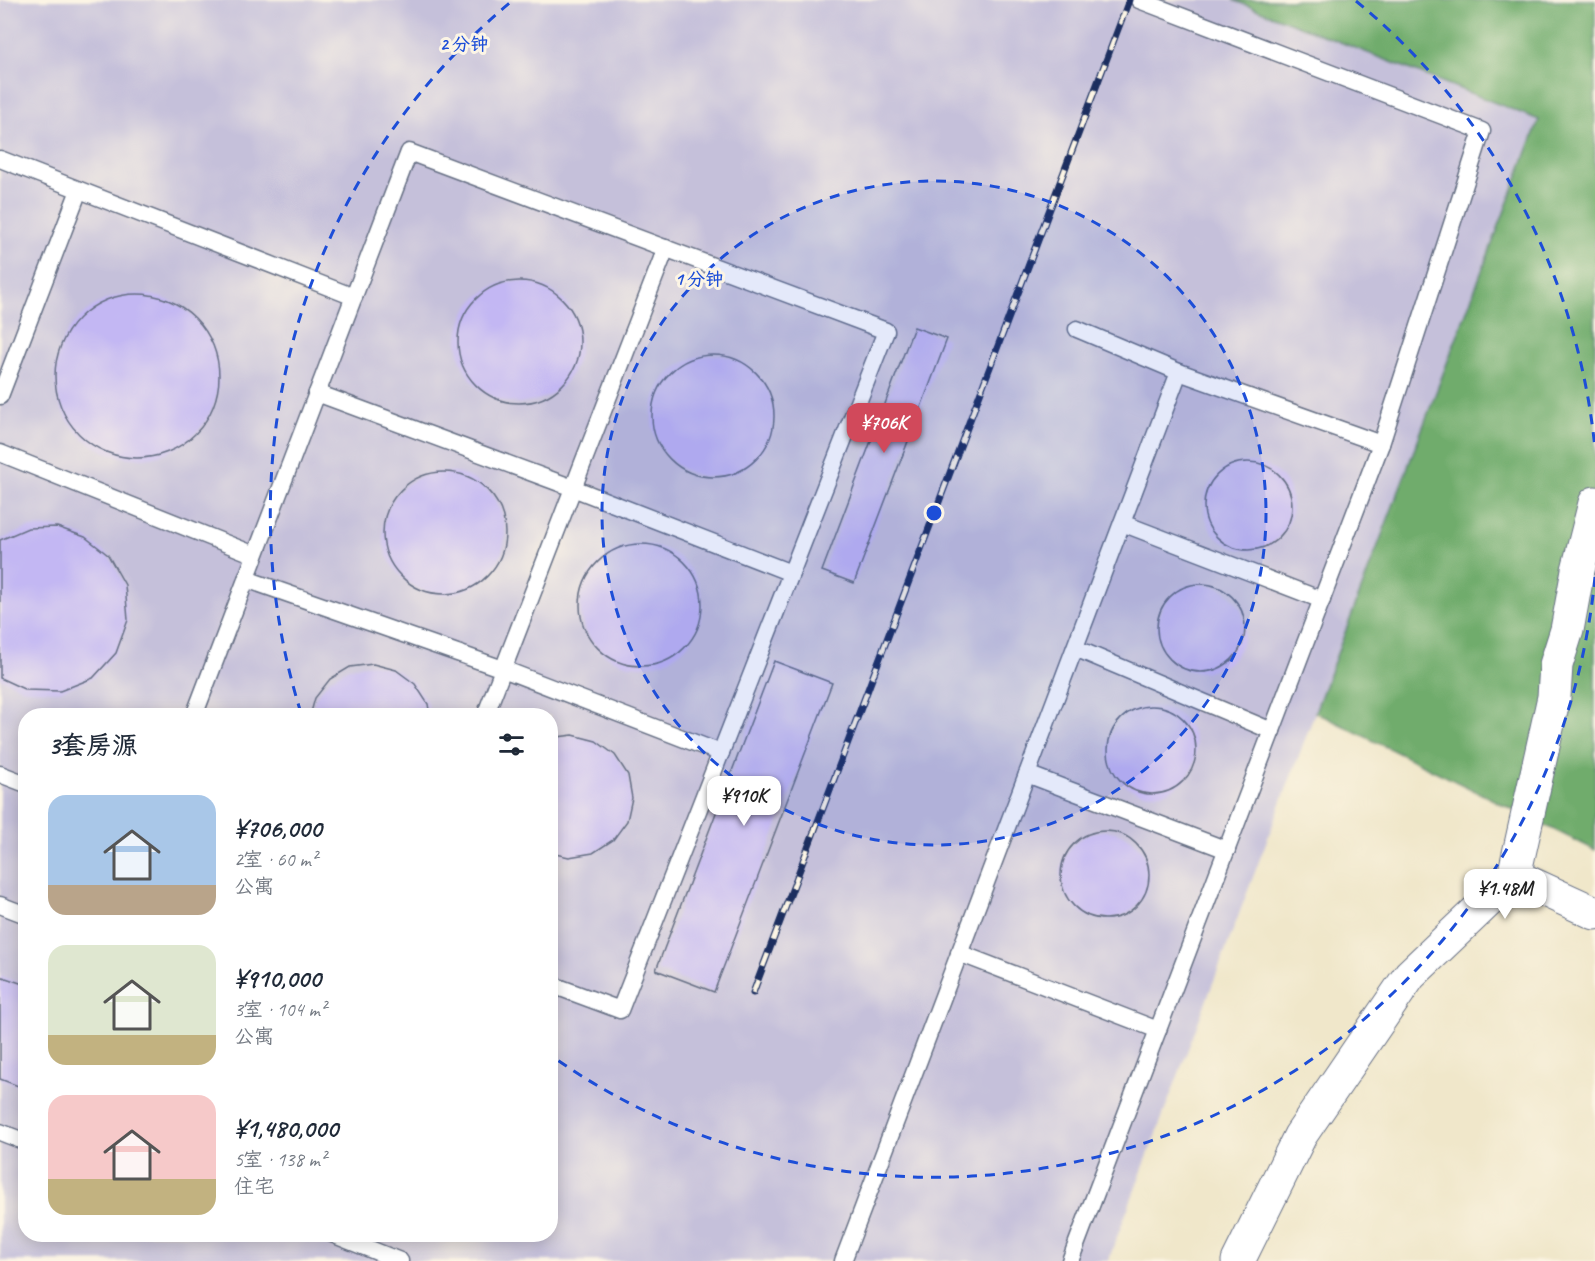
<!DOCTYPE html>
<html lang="zh">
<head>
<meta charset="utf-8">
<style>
	body { margin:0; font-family:Caveat,"LXGW WenKai TC",sans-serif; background:#f6f6f7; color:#1f2937; height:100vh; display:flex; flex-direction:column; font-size:22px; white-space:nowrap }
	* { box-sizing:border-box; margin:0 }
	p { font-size:20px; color:#747a83 }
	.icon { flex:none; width:33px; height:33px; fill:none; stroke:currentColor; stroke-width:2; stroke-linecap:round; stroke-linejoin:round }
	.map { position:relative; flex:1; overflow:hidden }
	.side { position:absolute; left:18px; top:708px; width:540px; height:534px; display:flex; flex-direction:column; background:#fff; border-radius:24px; box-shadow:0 3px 15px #0003 }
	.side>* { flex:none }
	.price { position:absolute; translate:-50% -51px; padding:0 14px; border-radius:12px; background:#fff; color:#222; font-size:20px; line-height:39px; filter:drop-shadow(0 2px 3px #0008) }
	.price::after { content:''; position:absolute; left:50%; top:36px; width:18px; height:14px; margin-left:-9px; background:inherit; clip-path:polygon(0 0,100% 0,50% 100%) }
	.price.current { background:#d1495b; color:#fff }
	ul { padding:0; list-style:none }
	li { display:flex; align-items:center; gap:18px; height:150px; padding:0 30px }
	li span { display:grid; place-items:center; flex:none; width:168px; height:120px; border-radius:18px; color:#555 }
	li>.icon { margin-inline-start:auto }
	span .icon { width:72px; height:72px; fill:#fffc; stroke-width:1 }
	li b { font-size:26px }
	h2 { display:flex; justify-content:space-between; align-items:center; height:72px; padding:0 30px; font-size:26px }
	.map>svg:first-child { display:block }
	.industrial { fill:#c5c0da; fill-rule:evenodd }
	.forest { fill:#70ac6c; stroke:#466e65; stroke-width:1.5 }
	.building { fill:#c3b7f3 }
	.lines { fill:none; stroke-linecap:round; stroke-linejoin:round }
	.lane-casing { stroke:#666f84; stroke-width:19 }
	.street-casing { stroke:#666f84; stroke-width:35 }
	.lane { stroke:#fff; stroke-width:16 }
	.street { stroke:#fff; stroke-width:33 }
	.rail-casing { stroke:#1b2f5e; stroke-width:7 }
	.rail { stroke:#fcf5e5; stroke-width:4.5; stroke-dasharray:14; stroke-linecap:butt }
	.ring { fill:none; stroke:#1d4ed8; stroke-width:3; stroke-dasharray:10 8 }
	.centre { fill:#1d4ed8; stroke:#fcf5e5; stroke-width:3 }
	.ring-label { font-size:18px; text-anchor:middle; font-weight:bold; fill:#1d4ed8; stroke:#fcf5e5; stroke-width:6; stroke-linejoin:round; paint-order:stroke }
</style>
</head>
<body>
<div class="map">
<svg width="1595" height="1261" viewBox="0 0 1595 1261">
	<rect width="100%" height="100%" fill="#fcf5e5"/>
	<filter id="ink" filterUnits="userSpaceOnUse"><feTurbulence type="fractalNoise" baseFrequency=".0167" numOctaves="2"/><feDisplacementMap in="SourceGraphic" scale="12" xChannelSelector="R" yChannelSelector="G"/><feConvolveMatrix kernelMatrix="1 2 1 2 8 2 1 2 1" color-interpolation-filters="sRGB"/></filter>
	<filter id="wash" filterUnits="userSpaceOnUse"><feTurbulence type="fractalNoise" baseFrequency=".008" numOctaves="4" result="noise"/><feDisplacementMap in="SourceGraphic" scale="24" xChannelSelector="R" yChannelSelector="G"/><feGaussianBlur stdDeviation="1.35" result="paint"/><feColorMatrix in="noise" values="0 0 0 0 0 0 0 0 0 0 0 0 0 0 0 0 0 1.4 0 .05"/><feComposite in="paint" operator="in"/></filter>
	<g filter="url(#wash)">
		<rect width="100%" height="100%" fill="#f0e7ca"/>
		<path class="industrial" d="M0 0H1233L1539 120 1108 1261H0ZM26 716H550V1234H26Z"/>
		<path class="forest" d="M1233 0H1595V850L1315 712 1539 120Z"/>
		<g id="blocks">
			<g class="building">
				<circle cx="519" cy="342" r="61"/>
				<circle cx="137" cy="376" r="82"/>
				<path d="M914 327 947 339 854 583 822 571Z"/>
				<circle cx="713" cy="416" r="61"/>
				<circle cx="1248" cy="506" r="44"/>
				<circle cx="444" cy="533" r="61"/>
				<path d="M57 527 85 537 108 555 125 585 128 620 116 653 93 678 60 691 26 690 0 678V540L28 528Z"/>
				<circle cx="641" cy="605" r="61"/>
				<circle cx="1201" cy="628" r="44"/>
				<path d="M774 661 832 683 714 992 656 970Z"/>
				<path d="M373 664 396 670 415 684 428 704 430 716H310L315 698 330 679 350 667Z"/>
				<circle cx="1152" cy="750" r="44"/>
				<path d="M573 735 596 741 615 755 628 775 632 798 627 821 613 840 593 853 569 857 550 853V738Z"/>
				<circle cx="1105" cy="875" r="44"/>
				<path d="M0 976 26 985V1089L0 1079Z"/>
			</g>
		</g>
	</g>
	<g filter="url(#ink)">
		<use href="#blocks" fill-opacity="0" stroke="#666f84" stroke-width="1.5"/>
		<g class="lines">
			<defs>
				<g id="lane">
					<path d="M0 159 354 297"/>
					<path d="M1077 329 1179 372 1381 444"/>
					<path d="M317 393 573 488 791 573"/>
					<path d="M0 396 79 190"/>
					<path d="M0 453 255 555"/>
					<path d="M1122 523 1322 600"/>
					<path d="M246 579 503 669 721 753"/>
					<path d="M1075 648 1272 731"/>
					<path d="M194 716 409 152 886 331 620 1010 550 984"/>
					<path d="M485 716 666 248"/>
					<path d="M0 774 26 784"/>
					<path d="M1027 774 1227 850"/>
					<path d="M0 905 26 915"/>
					<path d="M959 953 1158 1030"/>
					<path d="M0 1132 26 1142"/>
					<path d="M332 1234 400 1261"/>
					<path d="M843 1261 1179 372"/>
					<path d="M1070 1261 1381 444 1482 131 1139 0"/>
				</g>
				<g id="street">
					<path d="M1514 876 1595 913"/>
					<path d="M1238 1261 1300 1136 1410 975 1514 876 1554 697 1556 665 1567 630 1578 570 1595 503"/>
				</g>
			</defs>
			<use href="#lane" class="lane-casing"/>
			<use href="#street" class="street-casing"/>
			<use href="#lane" class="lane"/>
			<use href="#street" class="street"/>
			<defs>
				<path id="rail" d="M753 993 1129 0"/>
			</defs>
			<use href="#rail" class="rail-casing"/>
			<use href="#rail" class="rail"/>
		</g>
	</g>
	<circle cx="934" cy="513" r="332" fill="#1d4ed8" fill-opacity=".12"/>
	<g class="ring">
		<circle cx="934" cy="513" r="332"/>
		<path d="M1595 577A664 664 0 0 1 553 1057M301 713A664 664 0 0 1 512 1M1356 1A664 664 0 0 1 1595 449"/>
	</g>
	<circle cx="934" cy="513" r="9" class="centre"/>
	<g class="ring-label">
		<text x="464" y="50">2 分钟</text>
		<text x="699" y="285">1 分钟</text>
	</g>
</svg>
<b class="price current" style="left:884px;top:454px">¥706K</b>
<b class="price" style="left:744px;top:827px">¥910K</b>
<b class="price" style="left:1505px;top:920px">¥1.48M</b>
<section class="side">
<h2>3套房源<svg class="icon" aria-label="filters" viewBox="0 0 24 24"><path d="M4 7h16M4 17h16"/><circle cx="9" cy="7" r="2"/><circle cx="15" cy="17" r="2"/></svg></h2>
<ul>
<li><span style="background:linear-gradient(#a9c7e8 75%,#b9a48a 0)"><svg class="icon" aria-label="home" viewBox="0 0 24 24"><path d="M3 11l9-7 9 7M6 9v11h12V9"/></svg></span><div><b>¥706,000</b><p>2室 · 60 m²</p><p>公寓</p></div></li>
<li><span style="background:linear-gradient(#dfe7d0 75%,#c2b280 0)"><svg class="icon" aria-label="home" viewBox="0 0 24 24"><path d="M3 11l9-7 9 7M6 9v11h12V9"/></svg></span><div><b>¥910,000</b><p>3室 · 104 m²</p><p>公寓</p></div></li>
<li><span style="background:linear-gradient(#f6c9c9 70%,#c2b280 0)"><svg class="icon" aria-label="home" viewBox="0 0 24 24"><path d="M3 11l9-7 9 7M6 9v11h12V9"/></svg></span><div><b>¥1,480,000</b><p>5室 · 138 m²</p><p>住宅</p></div></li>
</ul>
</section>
</div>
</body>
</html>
